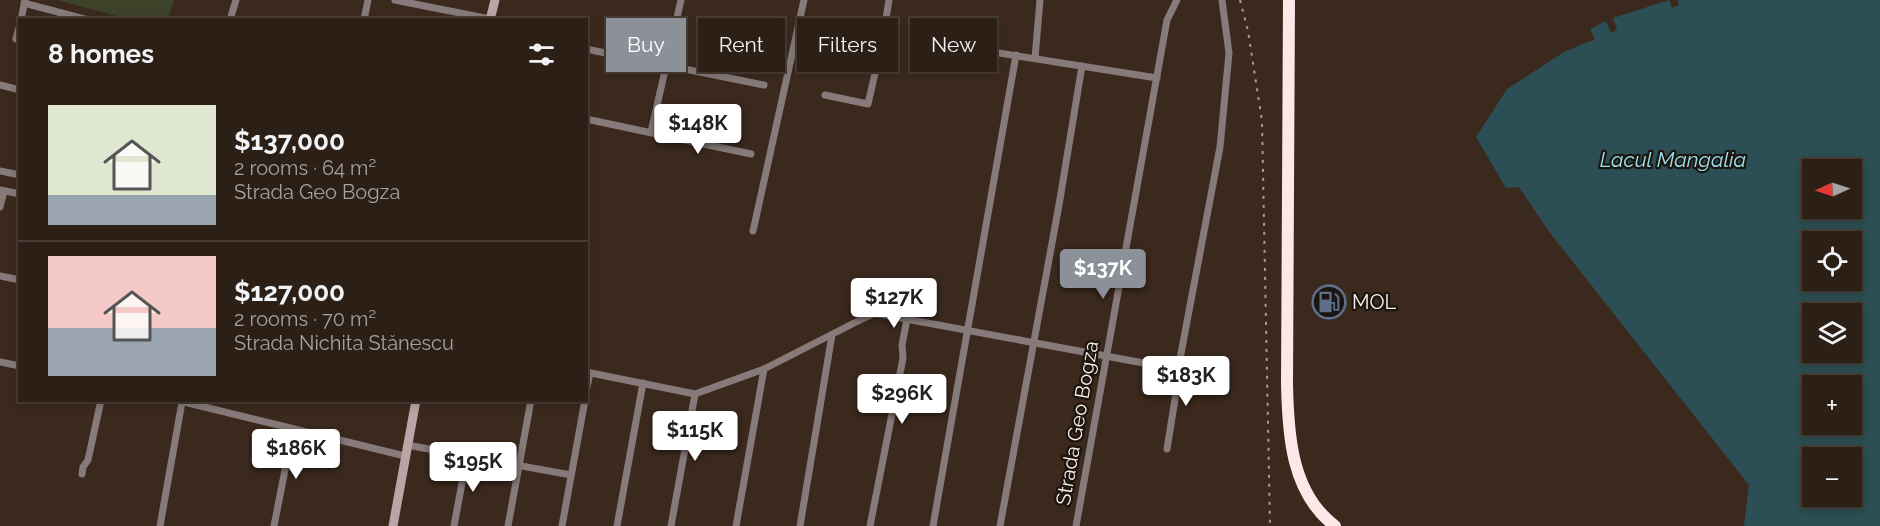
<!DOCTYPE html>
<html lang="en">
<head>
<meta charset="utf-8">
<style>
	body { margin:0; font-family:Raleway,sans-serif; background:#382c23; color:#f1f3f6; height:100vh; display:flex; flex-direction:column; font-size:22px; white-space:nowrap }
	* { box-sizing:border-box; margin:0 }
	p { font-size:20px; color:#a6a2a1 }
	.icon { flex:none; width:33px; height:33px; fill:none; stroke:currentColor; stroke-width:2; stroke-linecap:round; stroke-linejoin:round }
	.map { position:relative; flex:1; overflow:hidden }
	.drawer { position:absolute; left:18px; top:18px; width:570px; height:384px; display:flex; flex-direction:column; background:#2c1f16; border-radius:0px; box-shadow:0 3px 9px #0003,0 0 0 2px #483d35 }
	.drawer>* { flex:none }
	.hud { position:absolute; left:606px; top:18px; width:570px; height:54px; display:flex; gap:12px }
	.needle { width:39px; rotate:267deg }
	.buttons { position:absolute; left:1802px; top:159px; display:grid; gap:12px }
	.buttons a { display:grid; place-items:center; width:60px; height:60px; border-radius:0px; background:#2c1f16; box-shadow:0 3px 9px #0003,0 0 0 2px #483d35; font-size:30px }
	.price { position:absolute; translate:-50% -51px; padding:0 14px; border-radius:6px; background:#fff; color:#222; font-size:20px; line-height:39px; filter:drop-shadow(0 2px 3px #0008) }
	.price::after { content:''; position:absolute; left:50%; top:36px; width:18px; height:14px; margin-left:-9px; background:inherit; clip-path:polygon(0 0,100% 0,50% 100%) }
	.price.active { background:#8c9099; color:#fff }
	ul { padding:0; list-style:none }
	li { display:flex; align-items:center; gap:18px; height:150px; padding:0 30px }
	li+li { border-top:2px solid #483d35 }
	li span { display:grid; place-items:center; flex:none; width:168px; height:120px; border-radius:0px; color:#555 }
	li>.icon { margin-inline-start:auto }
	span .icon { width:72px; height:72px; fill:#fffc; stroke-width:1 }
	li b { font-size:26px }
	h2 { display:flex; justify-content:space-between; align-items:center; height:72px; padding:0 30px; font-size:26px }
	.chip { padding:0 21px; border-radius:0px; background:#2c1f16; box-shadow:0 3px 9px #0003,0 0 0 2px #483d35; font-size:21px; line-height:54px }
	.chip.active { background:#8c9099; color:#fff }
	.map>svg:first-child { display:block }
	.green { fill:#3c4329 }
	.water { fill:#2b4f54; fill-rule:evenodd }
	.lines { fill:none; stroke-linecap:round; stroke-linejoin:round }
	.street { stroke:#867a7a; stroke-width:7 }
	.secondary { stroke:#b9a5a5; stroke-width:9 }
	.highway { stroke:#ffe6e7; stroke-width:12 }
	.rail { stroke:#ab9d93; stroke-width:2; stroke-dasharray:3 6; stroke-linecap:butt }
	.labels { text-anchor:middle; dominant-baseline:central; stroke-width:4.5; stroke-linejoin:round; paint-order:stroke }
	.poi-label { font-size:20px; fill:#fdf1e9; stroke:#1c140e; text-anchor:start }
	.street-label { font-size:20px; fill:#fdf1e9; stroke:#1c140e }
	.water-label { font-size:21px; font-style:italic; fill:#9ae1ed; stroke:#1c140e }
</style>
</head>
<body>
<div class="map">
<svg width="1880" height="526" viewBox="0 0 1880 526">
	<rect width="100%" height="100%" fill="#3b291d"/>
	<path class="green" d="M57 0H174L168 19H128Z"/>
	<path class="water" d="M1669 0 1672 8 1679 5 1677 0H1880V526H1744L1749 485 1550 233 1519 187 1506 188 1476 137 1507 89 1564 52 1595 39 1590 29 1606 21 1611 33 1617 30 1613 18ZM1812 170H1851V208H1812ZM1812 242H1851V280H1812ZM1812 314H1851V352H1812ZM1812 386H1851V424H1812ZM1812 458H1851V496H1812Z"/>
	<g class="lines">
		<g class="street">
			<path d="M395 0 490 19"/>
			<path d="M24 3 88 20"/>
			<path d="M21 20 25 0"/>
			<path d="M230 20 236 0"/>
			<path d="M364 20 368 0"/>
			<path d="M838 34 882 43"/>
			<path d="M16 39 20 24"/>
			<path d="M936 43 1157 78"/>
			<path d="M586 49 764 85"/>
			<path d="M1035 58 1040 0"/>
			<path d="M0 85 20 90"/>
			<path d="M825 95 868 104 882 43 889 0"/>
			<path d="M586 119 751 154"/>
			<path d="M651 132 681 0"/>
			<path d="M0 171 20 175"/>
			<path d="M0 190 20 194"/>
			<path d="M0 207 4 191"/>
			<path d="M753 231 804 0"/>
			<path d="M0 276 20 280"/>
			<path d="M0 362 20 366"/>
			<path d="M586 372 695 394 764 369 862 319 873 314H879L1176 369 1179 364 1220 147 1229 53 1222 0"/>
			<path d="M586 392 590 373"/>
			<path d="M176 400 405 456"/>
			<path d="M407 445 571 475"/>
			<path d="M1167 449 1179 374 1176 369"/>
			<path d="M82 474 83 467 88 460 101 400"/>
			<path d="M160 526 182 402"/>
			<path d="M274 526 293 429"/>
			<path d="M454 526 467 456"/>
			<path d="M508 526 531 400"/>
			<path d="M562 526 585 400"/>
			<path d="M617 526 643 383"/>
			<path d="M671 526 695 394"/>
			<path d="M736 526 764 369"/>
			<path d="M800 526 832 335"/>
			<path d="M870 526 903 358 902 345 907 319"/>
			<path d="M933 526 1016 55"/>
			<path d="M1000 526 1059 205 1082 66"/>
			<path d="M1076 526 1167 20 1177 0"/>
		</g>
		<g class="secondary">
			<path d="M490 20 495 0"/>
			<path d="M393 526 416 400"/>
		</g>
		<path class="highway" d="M1289 0 1287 384C1288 434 1291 493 1335 526"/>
		<path class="rail" d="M1240 0 1248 31 1262 121 1270 526"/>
	</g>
	<defs>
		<symbol id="fuel-ring" viewBox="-11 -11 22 22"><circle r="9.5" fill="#1c140e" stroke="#5c6f8a" stroke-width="1.5"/><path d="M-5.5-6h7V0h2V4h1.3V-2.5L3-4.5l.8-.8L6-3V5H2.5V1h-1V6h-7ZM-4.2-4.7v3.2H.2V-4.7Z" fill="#5c6f8a"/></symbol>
	</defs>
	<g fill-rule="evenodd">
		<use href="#fuel-ring" x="1310" y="283" width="38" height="38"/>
	</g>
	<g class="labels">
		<g class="poi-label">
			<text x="1352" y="302">MOL</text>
		</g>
		<g class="street-label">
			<text transform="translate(1077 423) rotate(-80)">Strada Geo Bogza</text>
		</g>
		<g class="water-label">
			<text x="1673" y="159">Lacul Mangalia</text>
		</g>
	</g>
</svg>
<div class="buttons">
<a><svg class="needle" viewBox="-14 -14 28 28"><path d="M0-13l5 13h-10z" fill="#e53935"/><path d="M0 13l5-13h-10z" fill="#a6a2a1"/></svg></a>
<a><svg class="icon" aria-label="locate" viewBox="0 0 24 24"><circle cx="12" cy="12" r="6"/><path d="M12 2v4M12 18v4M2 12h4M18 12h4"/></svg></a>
<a><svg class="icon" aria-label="layers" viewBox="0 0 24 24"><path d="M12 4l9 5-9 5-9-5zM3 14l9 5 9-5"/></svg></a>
<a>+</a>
<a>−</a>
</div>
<b class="price" style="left:698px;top:155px">$148K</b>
<b class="price active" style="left:1103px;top:300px">$137K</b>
<b class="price" style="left:894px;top:329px">$127K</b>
<b class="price" style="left:1186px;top:407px">$183K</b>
<b class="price" style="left:902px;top:425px">$296K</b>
<b class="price" style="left:695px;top:462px">$115K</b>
<b class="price" style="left:296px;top:480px">$186K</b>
<b class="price" style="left:473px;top:493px">$195K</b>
<div class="hud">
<a class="chip active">Buy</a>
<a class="chip">Rent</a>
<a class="chip">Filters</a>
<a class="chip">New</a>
</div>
<section class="drawer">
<h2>8 homes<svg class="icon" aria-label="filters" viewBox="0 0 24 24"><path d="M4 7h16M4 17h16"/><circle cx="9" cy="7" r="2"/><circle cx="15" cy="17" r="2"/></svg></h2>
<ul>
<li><span style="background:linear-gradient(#dfe7d0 75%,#9aa5b1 0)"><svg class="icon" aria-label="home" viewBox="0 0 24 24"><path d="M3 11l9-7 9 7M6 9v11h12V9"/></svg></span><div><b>$137,000</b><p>2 rooms · 64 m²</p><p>Strada Geo Bogza</p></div></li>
<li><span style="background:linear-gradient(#f6c9c9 60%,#9aa5b1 0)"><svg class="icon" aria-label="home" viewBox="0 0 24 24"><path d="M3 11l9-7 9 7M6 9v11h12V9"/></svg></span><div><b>$127,000</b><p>2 rooms · 70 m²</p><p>Strada Nichita Stănescu</p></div></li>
</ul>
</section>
</div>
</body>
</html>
